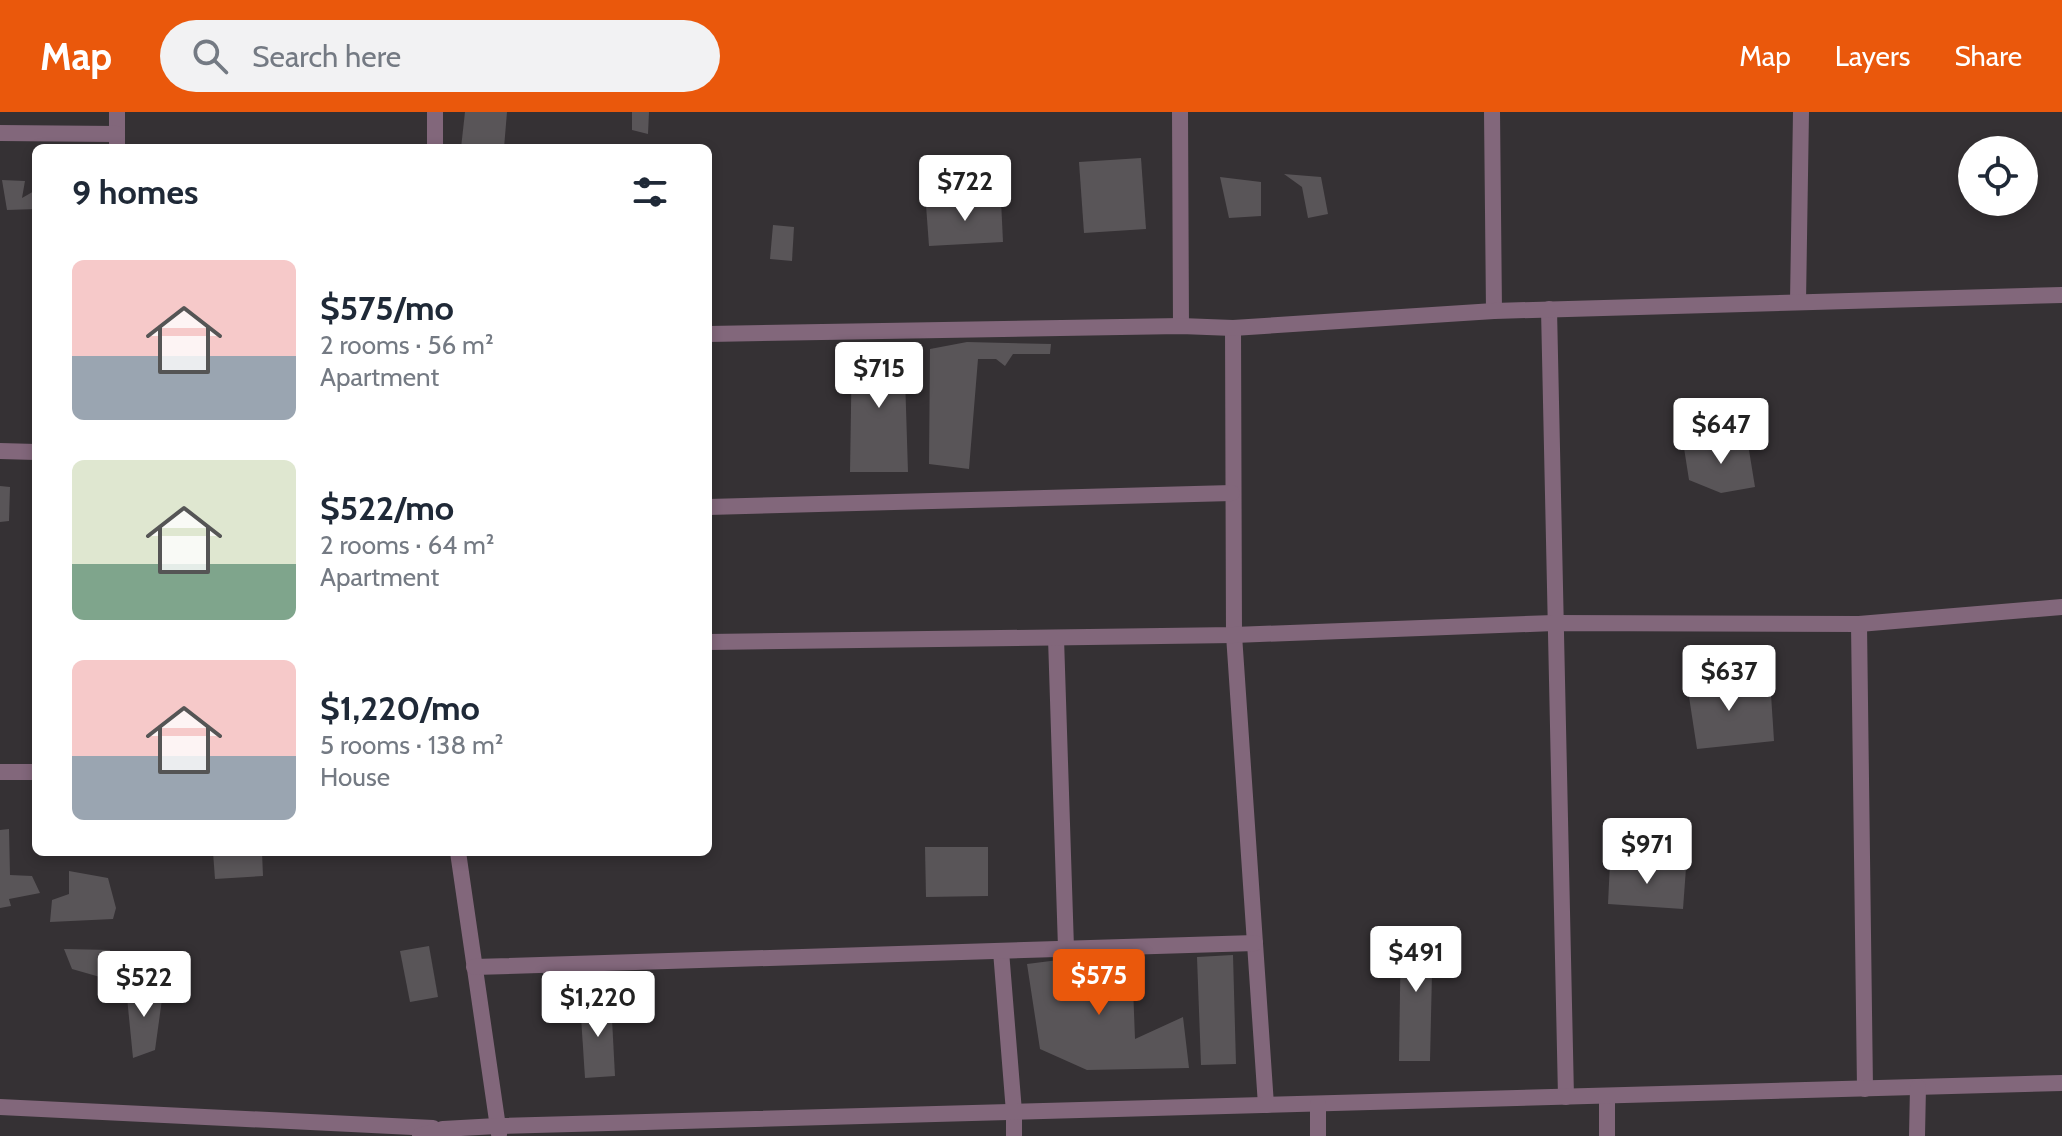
<!DOCTYPE html>
<html lang="en">
<head>
<meta charset="utf-8">
<style>
	body { margin:0; font-family:Cabin,sans-serif; background:#f2f2f3; color:#1f2937; height:100vh; display:flex; flex-direction:column; font-size:30px; white-space:nowrap }
	* { box-sizing:border-box; margin:0 }
	p { font-size:26px; color:#747a83 }
	.icon { flex:none; width:44px; height:44px; fill:none; stroke:currentColor; stroke-width:2; stroke-linecap:round; stroke-linejoin:round }
	.map { position:relative; flex:1; overflow:hidden }
	.sheet { position:absolute; left:32px; top:32px; width:680px; height:712px; display:flex; flex-direction:column; background:#fff; border-radius:12px; box-shadow:0 4px 12px #0003 }
	.sheet>* { flex:none }
	.tools { position:absolute; left:1958px; top:24px; display:grid; gap:16px }
	.tools a { display:grid; place-items:center; width:80px; height:80px; border-radius:50%; background:#fff; box-shadow:0 4px 12px #0003; font-size:40px }
	.price { position:absolute; translate:-50% -68px; padding:0 18px; border-radius:8px; background:#fff; color:#222; font-size:26px; line-height:52px; filter:drop-shadow(0 2px 4px #0008) }
	.price::after { content:''; position:absolute; left:50%; top:48px; width:24px; height:18px; margin-left:-12px; background:inherit; clip-path:polygon(0 0,100% 0,50% 100%) }
	.price.on { background:#ea580c; color:#fff }
	ul { padding:0; list-style:none }
	li { display:flex; align-items:center; gap:24px; height:200px; padding:0 40px }
	li span { display:grid; place-items:center; flex:none; width:224px; height:160px; border-radius:12px; color:#555 }
	li>.icon { margin-inline-start:auto }
	span .icon { width:96px; height:96px; fill:#fffc; stroke-width:1 }
	li b { font-size:34px }
	h2 { display:flex; justify-content:space-between; align-items:center; height:96px; padding:0 40px; font-size:34px }
	header { display:flex; align-items:center; gap:48px; box-sizing:border-box; height:112px; padding:0 40px; background:#ea580c; color:#fff }
	header strong { font-size:38px }
	nav { display:flex; gap:44px; margin-inline-start:auto; font-size:28px }
	.search { width:560px; height:72px; background:#f2f2f3; display:flex; align-items:center; gap:20px; box-sizing:border-box; padding:0 28px; border-radius:44px; color:#747a83; font-size:30px }
	.map>svg:first-child { display:block }
	.building { fill:#595558 }
	.lines { fill:none; stroke-linecap:round; stroke-linejoin:round }
	.street { stroke:#82677b; stroke-width:16 }
</style>
</head>
<body>
<header>
<strong>Map</strong>
<div class="search"><svg class="icon" aria-label="search" viewBox="0 0 24 24"><circle cx="10" cy="10" r="6"/><path d="M15 15l6 6"/></svg>Search here</div>
<nav><a>Map</a><a>Layers</a><a>Share</a></nav>
</header>
<div class="map">
<svg width="2062" height="1024" viewBox="0 0 2062 1024">
	<rect width="100%" height="100%" fill="#353134"/>
	<g class="building">
		<path d="M465 0H507L504 36H461Z"/>
		<path d="M632 0H649L648 22 632 18Z"/>
		<path d="M1141 46 1146 117 1084 121 1079 50Z"/>
		<path d="M1284 62 1321 65 1328 102 1308 106 1302 75Z"/>
		<path d="M1220 65 1261 70V104L1229 106Z"/>
		<path d="M2 68 25 69 22 86 36 78V97L7 98Z"/>
		<path d="M1001 88 1003 130 929 134 926 93Z"/>
		<path d="M773 113 794 115 792 149 770 147Z"/>
		<path d="M967 230 1051 232 1050 242H1013L1005 254 996 247H978L969 357 929 352 930 237Z"/>
		<path d="M852 233H904L908 360H850Z"/>
		<path d="M1747 326 1755 375 1721 381 1689 368 1684 336Z"/>
		<path d="M0 374 10 375 9 409 0 410Z"/>
		<path d="M1686 565 1733 567 1771 582 1774 629 1697 637Z"/>
		<path d="M9 717 10 763 32 764 40 781 9 787 11 794 0 796V718Z"/>
		<path d="M925 735H988V784L926 785Z"/>
		<path d="M213 740H262L263 764 215 767Z"/>
		<path d="M1610 751 1686 756 1683 797 1608 792Z"/>
		<path d="M69 759 108 766 116 796 113 807 50 810 52 788 69 782Z"/>
		<path d="M1401 815 1433 816 1430 949H1399Z"/>
		<path d="M429 834 438 885 410 890 400 839Z"/>
		<path d="M64 837 110 838 114 869 72 857Z"/>
		<path d="M1233 843 1236 952 1201 953 1197 845Z"/>
		<path d="M1082 845 1132 848 1135 927 1183 905 1189 956 1087 958 1040 937 1027 852Z"/>
		<path d="M126 875 163 880 155 938 133 946Z"/>
		<path d="M611 888 615 964 585 966 580 889Z"/>
	</g>
	<g class="lines">
		<g class="street">
			<path d="M117 0V36"/>
			<path d="M1180 0 1181 214"/>
			<path d="M1492 0 1494 199"/>
			<path d="M0 21 117 22"/>
			<path d="M435 36V0"/>
			<path d="M1798 190 1801 0"/>
			<path d="M1549 197 1566 985"/>
			<path d="M1233 216 1234 523 1266 993"/>
			<path d="M708 222 1181 214 1233 216 1494 199 2062 183"/>
			<path d="M0 339 36 340"/>
			<path d="M708 395 1232 381"/>
			<path d="M1859 512 1865 977"/>
			<path d="M1056 526 1066 836"/>
			<path d="M708 530 1234 523 1554 511 1859 512 2062 495"/>
			<path d="M0 660H36"/>
			<path d="M458 740 499 1022"/>
			<path d="M1001 839 1014 1000V1024"/>
			<path d="M474 855 1255 831"/>
			<path d="M1607 984V1024"/>
			<path d="M0 995 433 1016"/>
			<path d="M420 1024 443 1017 497 1014 2062 971"/>
			<path d="M1318 1024V992"/>
			<path d="M1917 1024 1918 975"/>
		</g>
	</g>
</svg>
<div class="tools">
<a><svg class="icon" aria-label="locate" viewBox="0 0 24 24"><circle cx="12" cy="12" r="6"/><path d="M12 2v4M12 18v4M2 12h4M18 12h4"/></svg></a>
</div>
<b class="price" style="left:965px;top:111px">$722</b>
<b class="price" style="left:879px;top:298px">$715</b>
<b class="price" style="left:1721px;top:354px">$647</b>
<b class="price" style="left:1729px;top:601px">$637</b>
<b class="price" style="left:1647px;top:774px">$971</b>
<b class="price" style="left:1416px;top:882px">$491</b>
<b class="price on" style="left:1099px;top:905px">$575</b>
<b class="price" style="left:144px;top:907px">$522</b>
<b class="price" style="left:598px;top:927px">$1,220</b>
<section class="sheet">
<h2>9 homes<svg class="icon" aria-label="filters" viewBox="0 0 24 24"><path d="M4 7h16M4 17h16"/><circle cx="9" cy="7" r="2"/><circle cx="15" cy="17" r="2"/></svg></h2>
<ul>
<li><span style="background:linear-gradient(#f6c9c9 60%,#9aa5b1 0)"><svg class="icon" aria-label="home" viewBox="0 0 24 24"><path d="M3 11l9-7 9 7M6 9v11h12V9"/></svg></span><div><b>$575/mo</b><p>2 rooms · 56 m²</p><p>Apartment</p></div></li>
<li><span style="background:linear-gradient(#dfe7d0 65%,#7fa58c 0)"><svg class="icon" aria-label="home" viewBox="0 0 24 24"><path d="M3 11l9-7 9 7M6 9v11h12V9"/></svg></span><div><b>$522/mo</b><p>2 rooms · 64 m²</p><p>Apartment</p></div></li>
<li><span style="background:linear-gradient(#f6c9c9 60%,#9aa5b1 0)"><svg class="icon" aria-label="home" viewBox="0 0 24 24"><path d="M3 11l9-7 9 7M6 9v11h12V9"/></svg></span><div><b>$1,220/mo</b><p>5 rooms · 138 m²</p><p>House</p></div></li>
</ul>
</section>
</div>
</body>
</html>
